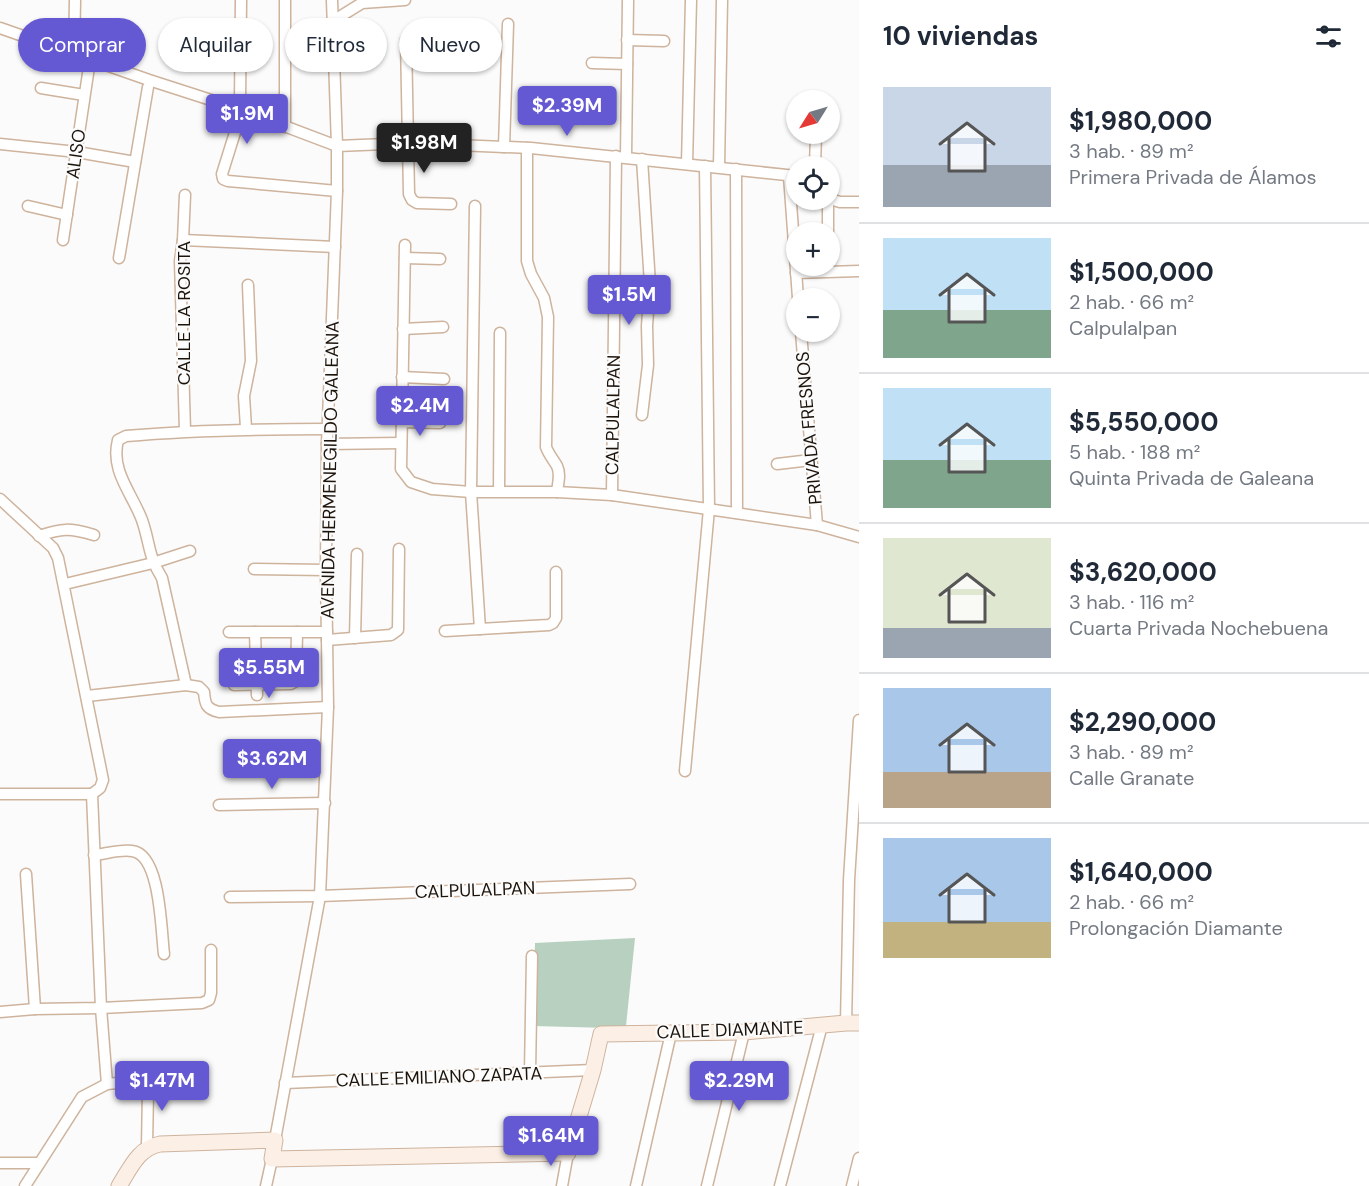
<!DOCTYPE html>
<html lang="es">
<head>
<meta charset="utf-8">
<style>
	body { margin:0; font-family:"DM Sans",sans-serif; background:#f6f6f7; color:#1f2937; height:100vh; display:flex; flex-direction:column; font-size:22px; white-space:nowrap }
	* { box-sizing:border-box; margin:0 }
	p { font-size:20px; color:#747a83 }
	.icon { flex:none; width:33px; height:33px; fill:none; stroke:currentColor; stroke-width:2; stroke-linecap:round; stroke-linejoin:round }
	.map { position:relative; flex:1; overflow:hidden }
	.side { display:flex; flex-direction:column; background:#fff; width:510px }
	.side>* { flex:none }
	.banner { position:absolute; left:18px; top:18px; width:570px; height:54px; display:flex; gap:12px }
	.needle { width:39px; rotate:233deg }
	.buttons { position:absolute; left:786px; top:90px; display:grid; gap:12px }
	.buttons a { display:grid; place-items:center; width:54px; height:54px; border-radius:50%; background:#fff; box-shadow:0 2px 4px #0004; font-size:30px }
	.price { position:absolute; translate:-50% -51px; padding:0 14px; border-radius:6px; background:#6459d2; color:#fff; font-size:20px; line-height:39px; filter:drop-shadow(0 2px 3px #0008) }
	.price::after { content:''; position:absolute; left:50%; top:36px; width:18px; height:14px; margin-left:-9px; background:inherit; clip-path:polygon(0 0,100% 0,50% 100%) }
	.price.current { background:#222; color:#fff }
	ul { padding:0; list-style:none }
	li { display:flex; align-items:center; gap:18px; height:150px; padding:0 24px }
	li+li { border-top:2px solid #e0e1e3 }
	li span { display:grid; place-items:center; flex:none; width:168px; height:120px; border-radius:0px; color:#555 }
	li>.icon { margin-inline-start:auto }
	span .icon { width:72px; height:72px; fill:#fffc; stroke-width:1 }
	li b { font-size:26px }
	h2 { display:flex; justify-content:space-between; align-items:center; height:72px; padding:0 24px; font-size:26px }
	.chip { padding:0 21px; border-radius:27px; background:#fff; box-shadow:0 2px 4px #0004; font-size:21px; line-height:54px }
	.chip.current { background:#6459d2; color:#fff }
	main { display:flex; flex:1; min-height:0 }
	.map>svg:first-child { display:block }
	.green { fill:#b7d0bf }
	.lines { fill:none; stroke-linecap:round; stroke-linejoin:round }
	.street-casing { stroke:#ceb39d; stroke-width:13 }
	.secondary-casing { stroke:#ceb39d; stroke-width:17 }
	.street { stroke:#fff; stroke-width:10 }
	.secondary { stroke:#fcf0e6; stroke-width:15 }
	.labels { text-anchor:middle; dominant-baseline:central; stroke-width:4.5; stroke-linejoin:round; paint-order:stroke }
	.street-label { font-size:18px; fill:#1c130b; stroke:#fbfbfb }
</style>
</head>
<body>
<main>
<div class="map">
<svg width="859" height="1186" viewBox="0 0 859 1186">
	<rect width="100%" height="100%" fill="#fbfbfb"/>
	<path class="green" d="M635 938 626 1026 610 1028 533 1026 535 943Z"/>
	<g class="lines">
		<defs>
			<g id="street">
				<path d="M285 0V127"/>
				<path d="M333 21 362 3 405 0"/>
				<path d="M0 28 149 80 242 110 337 146 410 143 531 148 796 176"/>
				<path d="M406 40 409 194 412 200 417 203 451 204"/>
				<path d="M627 40 664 41"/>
				<path d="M74 53 75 0"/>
				<path d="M592 63 627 64"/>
				<path d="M41 88 84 95"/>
				<path d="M240 102 241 0"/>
				<path d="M242 110 222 174 223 179 228 181 337 191"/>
				<path d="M0 144 77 152 135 162"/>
				<path d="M504 147 508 24"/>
				<path d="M527 148V261L531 274 544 298 548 317 546 447C549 455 553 459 557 466 561 474 558 483 557 492"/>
				<path d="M626 157 628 0"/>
				<path d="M642 159 650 284 647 326 648 365 642 415"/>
				<path d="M687 164 691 0"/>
				<path d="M815 166 816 134"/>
				<path d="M719 167 722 0"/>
				<path d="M736 169 737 513"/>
				<path d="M789 176 798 298"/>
				<path d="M830 199 840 202H859"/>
				<path d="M828 200V232"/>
				<path d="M28 206 67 215"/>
				<path d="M475 206 471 492 480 629"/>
				<path d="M63 240 89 67"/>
				<path d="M183 240 335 247"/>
				<path d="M405 245 401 469 411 482 432 489 471 492H557L612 495 817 525 859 537"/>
				<path d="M119 258 148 87"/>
				<path d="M405 258 440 259"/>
				<path d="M796 273 859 271"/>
				<path d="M403 329 443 327"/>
				<path d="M801 332 817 525"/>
				<path d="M402 377 444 379"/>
				<path d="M401 422 440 423"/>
				<path d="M246 428 244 396 251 361 248 285"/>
				<path d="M185 431 180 261 183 240 185 195"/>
				<path d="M327 444 401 443"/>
				<path d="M777 464 811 460"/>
				<path d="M499 491 500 333"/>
				<path d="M612 495 616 156"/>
				<path d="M0 499 53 548 58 558 103 780 100 788 92 794"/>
				<path d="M39 536C62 528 70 528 94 535"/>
				<path d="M254 569 326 570"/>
				<path d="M65 584 153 563 190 551"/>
				<path d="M445 631 549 625 553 623 556 618V572"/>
				<path d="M229 632H327"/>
				<path d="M255 632 257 695"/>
				<path d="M355 638 357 554"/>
				<path d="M327 640 391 635 398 630 399 549"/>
				<path d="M186 685 162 578C148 556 150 543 142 520 132 493 110 471 118 440L126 436C194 430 260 429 328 429"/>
				<path d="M234 685 291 684 296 681 297 632"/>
				<path d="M87 696 186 685 199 687 204 692C205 704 206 709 219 712L328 707"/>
				<path d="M685 771 709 509 705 166"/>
				<path d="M0 794H92"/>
				<path d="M92 794 101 1008 107 1084"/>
				<path d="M219 805 325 803"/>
				<path d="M94 855C105 854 120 849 132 851 161 854 161 932 164 954"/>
				<path d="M26 874 35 1009"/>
				<path d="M230 897 320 896 630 884"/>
				<path d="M0 1012 35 1009 101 1008 202 1003 209 1000 211 993V950"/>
				<path d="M846 1023 849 880 859 720"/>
				<path d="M530 1073 532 956"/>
				<path d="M285 1083 593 1070"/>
				<path d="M275 1140 320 896 328 707 326 570 327 444 337 191V146L332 0"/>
				<path d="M0 1163H39"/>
				<path d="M25 1186 82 1097 107 1084 138 1081 144 1084 148 1091 147 1147"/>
				<path d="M266 1186 272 1159"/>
				<path d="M562 1186 568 1153"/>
				<path d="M636 1186 671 1033"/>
				<path d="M707 1186 744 1032"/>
				<path d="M780 1186 822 1025"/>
				<path d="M852 1186 859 1158"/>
			</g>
			<path id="secondary" d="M119 1186C130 1169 138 1148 160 1144L275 1140 272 1159 568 1153 593 1070 601 1034 744 1032 846 1023H859"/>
		</defs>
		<use href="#street" class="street-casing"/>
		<use href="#secondary" class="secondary-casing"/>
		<use href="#street" class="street"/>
		<use href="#secondary" class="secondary"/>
	</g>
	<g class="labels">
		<g class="street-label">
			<text transform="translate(76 154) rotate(-82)">ALISO</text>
			<text transform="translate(184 313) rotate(-90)">CALLE LA ROSITA</text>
			<text transform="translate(613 415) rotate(-89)">CALPULALPAN</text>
			<text transform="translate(809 428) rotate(-95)">PRIVADA FRESNOS</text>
			<text transform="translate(330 470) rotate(-89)">AVENIDA HERMENEGILDO GALEANA</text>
			<text transform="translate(475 890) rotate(-2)">CALPULALPAN</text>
			<text transform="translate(730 1030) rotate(-2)">CALLE DIAMANTE</text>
			<text transform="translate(439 1077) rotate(-2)">CALLE EMILIANO ZAPATA</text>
		</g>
	</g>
</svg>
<div class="buttons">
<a><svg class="needle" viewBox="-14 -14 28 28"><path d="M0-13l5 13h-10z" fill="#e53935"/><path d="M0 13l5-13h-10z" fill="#747a83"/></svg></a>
<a><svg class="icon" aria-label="locate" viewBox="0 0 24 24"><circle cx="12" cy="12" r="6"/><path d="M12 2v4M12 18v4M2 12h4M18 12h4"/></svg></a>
<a>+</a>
<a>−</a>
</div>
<b class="price" style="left:567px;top:137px">$2.39M</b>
<b class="price" style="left:247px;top:145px">$1.9M</b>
<b class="price current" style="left:424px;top:174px">$1.98M</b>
<b class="price" style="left:629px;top:326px">$1.5M</b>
<b class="price" style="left:420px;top:437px">$2.4M</b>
<b class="price" style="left:269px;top:699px">$5.55M</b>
<b class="price" style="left:272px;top:790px">$3.62M</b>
<b class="price" style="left:162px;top:1112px">$1.47M</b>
<b class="price" style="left:739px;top:1112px">$2.29M</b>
<b class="price" style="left:551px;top:1167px">$1.64M</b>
<div class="banner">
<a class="chip current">Comprar</a>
<a class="chip">Alquilar</a>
<a class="chip">Filtros</a>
<a class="chip">Nuevo</a>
</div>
</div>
<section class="side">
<h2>10 viviendas<svg class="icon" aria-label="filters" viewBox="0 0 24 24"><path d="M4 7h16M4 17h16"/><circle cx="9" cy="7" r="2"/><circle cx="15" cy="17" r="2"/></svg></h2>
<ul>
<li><span style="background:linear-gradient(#c9d6e8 65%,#9aa5b1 0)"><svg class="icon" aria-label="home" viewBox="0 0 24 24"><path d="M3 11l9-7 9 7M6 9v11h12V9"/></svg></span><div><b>$1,980,000</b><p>3 hab. · 89 m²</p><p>Primera Privada de Álamos</p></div></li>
<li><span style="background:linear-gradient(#bfe0f5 60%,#7fa58c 0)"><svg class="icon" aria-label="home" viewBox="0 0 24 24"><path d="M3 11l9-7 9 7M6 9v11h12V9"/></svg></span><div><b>$1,500,000</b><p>2 hab. · 66 m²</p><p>Calpulalpan</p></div></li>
<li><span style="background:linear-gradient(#bfe0f5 60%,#7fa58c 0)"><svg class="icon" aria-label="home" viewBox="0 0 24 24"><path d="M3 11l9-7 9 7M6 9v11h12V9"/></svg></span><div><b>$5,550,000</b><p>5 hab. · 188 m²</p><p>Quinta Privada de Galeana</p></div></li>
<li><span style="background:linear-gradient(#dfe7d0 75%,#9aa5b1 0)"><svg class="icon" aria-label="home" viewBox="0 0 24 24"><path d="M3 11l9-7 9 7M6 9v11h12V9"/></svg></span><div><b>$3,620,000</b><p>3 hab. · 116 m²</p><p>Cuarta Privada Nochebuena</p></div></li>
<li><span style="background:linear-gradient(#a9c7e8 70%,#b9a48a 0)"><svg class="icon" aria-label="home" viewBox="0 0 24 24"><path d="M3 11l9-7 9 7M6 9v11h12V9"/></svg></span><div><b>$2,290,000</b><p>3 hab. · 89 m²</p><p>Calle Granate</p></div></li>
<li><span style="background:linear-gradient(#a9c7e8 70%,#c2b280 0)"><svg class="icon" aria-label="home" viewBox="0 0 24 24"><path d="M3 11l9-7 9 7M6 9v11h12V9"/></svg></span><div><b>$1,640,000</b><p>2 hab. · 66 m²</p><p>Prolongación Diamante</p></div></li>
</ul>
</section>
</main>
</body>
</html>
